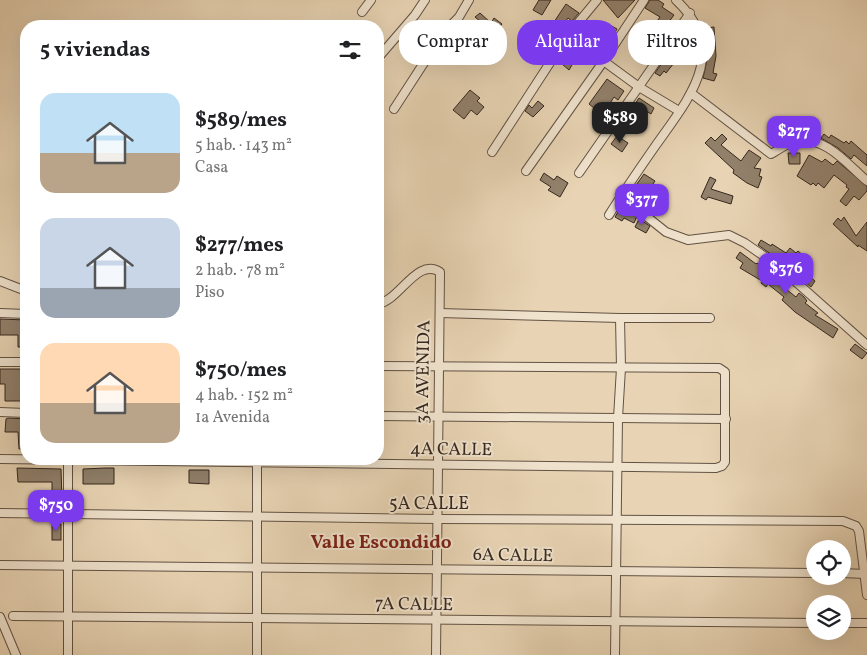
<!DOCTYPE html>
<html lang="es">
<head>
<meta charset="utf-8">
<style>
	body { margin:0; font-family:Vollkorn,serif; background:#f6f6f6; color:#202124; height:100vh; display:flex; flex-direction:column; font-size:19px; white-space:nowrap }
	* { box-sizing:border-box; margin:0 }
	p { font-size:16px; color:#757577 }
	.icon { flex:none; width:28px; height:28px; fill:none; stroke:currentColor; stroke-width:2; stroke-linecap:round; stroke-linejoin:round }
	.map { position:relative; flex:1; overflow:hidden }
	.sheet { position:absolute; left:20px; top:20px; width:364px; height:445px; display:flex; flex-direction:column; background:#fff; border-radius:20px; box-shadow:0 5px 20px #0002 }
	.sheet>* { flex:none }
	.banner { position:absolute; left:399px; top:20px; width:392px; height:45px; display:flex; gap:10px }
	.tools { position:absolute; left:806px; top:540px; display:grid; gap:10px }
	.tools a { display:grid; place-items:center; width:45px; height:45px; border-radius:50%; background:#fff; box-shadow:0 5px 20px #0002; font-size:25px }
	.price { position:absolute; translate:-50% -42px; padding:0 11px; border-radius:10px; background:#7c3aed; color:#fff; font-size:16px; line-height:32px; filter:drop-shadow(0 1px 2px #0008) }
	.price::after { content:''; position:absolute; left:50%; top:30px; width:15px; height:11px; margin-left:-8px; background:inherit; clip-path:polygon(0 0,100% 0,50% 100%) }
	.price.active { background:#222; color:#fff }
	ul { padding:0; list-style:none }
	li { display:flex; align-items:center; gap:15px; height:125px; padding:0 20px }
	li span { display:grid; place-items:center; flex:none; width:140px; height:100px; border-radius:15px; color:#555 }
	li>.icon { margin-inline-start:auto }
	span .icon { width:60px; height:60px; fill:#fffc; stroke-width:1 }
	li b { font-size:21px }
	h2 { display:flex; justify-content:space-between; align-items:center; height:60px; padding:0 20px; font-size:21px }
	.tag { padding:0 18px; border-radius:20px; background:#fff; box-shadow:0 5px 20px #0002; font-size:18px; line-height:45px }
	.tag.active { background:#7c3aed; color:#fff }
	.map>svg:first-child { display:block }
	.building { fill:#92816c; stroke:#35271f }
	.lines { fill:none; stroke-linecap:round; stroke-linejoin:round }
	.minor-casing { stroke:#625244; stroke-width:10 }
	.minor { stroke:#f0e3ce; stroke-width:8 }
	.labels { text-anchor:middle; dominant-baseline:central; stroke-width:4; stroke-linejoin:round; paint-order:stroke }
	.street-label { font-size:18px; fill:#35271f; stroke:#f0e3ce }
	.neighbourhood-label { font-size:19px; font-weight:bold; fill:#7a1f14; stroke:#f0e3ce }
</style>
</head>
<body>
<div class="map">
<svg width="867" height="655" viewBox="0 0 867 655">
	<rect width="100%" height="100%" fill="#e8d4b4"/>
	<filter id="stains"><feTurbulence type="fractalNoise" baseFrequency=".004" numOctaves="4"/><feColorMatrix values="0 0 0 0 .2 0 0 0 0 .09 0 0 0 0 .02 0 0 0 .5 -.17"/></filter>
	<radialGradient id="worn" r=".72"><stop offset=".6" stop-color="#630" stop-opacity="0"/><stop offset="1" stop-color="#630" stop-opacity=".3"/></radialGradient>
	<g class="building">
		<path d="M539 0H551L542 15 533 10Z"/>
		<path d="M603 0H635L618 18Z"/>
		<path d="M650 0H658L664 4 662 7 674 15 668 23 674 27 669 33 655 24 660 17 645 8Z"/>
		<path d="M566 4 579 13 572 21 568 18 561 27 554 22Z"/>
		<path d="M480 13 491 23 494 18 502 24 495 33 475 17Z"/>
		<path d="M610 25 617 29 610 42 605 39 606 36 604 35Z"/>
		<path d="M714 27 716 56 713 73 717 74 714 81 703 78 708 55 705 28Z"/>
		<path d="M679 39 690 43 666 73 664 71 660 76 655 73Z"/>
		<path d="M572 48 579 53 569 70 562 64Z"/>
		<path d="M607 79 624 91 618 100 614 97 607 108 612 112 608 119 589 104Z"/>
		<path d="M470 90 480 98 477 101 484 107 477 115 471 110 464 119 453 110Z"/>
		<path d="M639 98 654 108 651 114 635 104Z"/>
		<path d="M538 101 544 106 533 117 525 111 529 105 532 108Z"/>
		<path d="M722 134 727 139 721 145 741 161 749 150 761 158 754 168 761 169 759 176 762 177 758 188 747 183 733 173 734 170 705 143 711 137 715 141Z"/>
		<path d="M824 134 829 138 831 135 844 143 846 141 849 144 851 141 867 155V166L854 155 851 159 838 148 821 138Z"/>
		<path d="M617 136 628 143 622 152 611 144Z"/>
		<path d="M788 153H800V164H789Z"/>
		<path d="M809 155 822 162 825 159 833 165 837 161 867 186V191L859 200 854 196 846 206 840 201 849 189 846 187 847 185 834 175 824 188 818 183 816 186 813 183 811 185 797 176Z"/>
		<path d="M544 173 554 180 557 176 568 183 560 197 548 190 551 187 540 180Z"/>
		<path d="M644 174 655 181 645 196 653 200 647 210 629 195Z"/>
		<path d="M710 177 716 180 711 189 733 196 731 204 708 197 706 200 701 197Z"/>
		<path d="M621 207 628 211 629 210 637 216 634 223 624 218 622 221 615 217Z"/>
		<path d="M844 217 856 236 867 222V251L858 245V247L833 224 838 218 841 221Z"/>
		<path d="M639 219 650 226 646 233 635 227Z"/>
		<path d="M761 240 771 246 772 244 786 253 790 248 796 253 798 251 804 256 795 264 815 281 811 287 782 262 758 245Z"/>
		<path d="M740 252 756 264 757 263 767 269 788 287 786 289 796 297 799 293 804 297 807 301 805 303 818 313 815 315 838 329 833 338 795 312 782 300 784 297 768 284 766 287 761 283 762 281 740 268 743 263 736 258Z"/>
		<path d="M0 319 26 320V347H18V335H0Z"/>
		<path d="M855 344 867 353 862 359 850 350Z"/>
		<path d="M0 369H26V401H5V384H0Z"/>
		<path d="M8 418 26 419V449H19L18 432H5L6 419Z"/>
		<path d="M17 468 61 469 62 500H52V482H18Z"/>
		<path d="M105 468H114V484H83V469Z"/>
		<path d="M189 470H209V484L189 483Z"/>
		<rect x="52" y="524" width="9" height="16"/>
	</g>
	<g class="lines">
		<defs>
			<g id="minor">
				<path d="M362 12 371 0"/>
				<path d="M568 35 639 87 679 111"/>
				<path d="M378 58 415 15 425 0"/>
				<path d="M691 93 771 154C779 150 787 143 795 141 825 135 847 164 867 181"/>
				<path d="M394 109 429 55 435 41 459 17 469 0"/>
				<path d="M492 152 568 35 597 0"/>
				<path d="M526 171 603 62 644 0"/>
				<path d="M579 173 690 13"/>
				<path d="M621 196 666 232 688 240 729 235 745 243 778 266 867 345"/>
				<path d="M609 215C624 191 640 168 656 145 690 97 730 51 676 0"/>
				<path d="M0 281 26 291"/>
				<path d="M378 304C400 300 417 257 440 272L436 655"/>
				<path d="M0 313 26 314"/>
				<path d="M440 313 620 318H710"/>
				<path d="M0 362H26"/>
				<path d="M0 412 26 413"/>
				<path d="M378 416 726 419"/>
				<path d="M0 459 716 468 722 466 725 462V372L719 368 378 366"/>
				<path d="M68 459V655"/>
				<path d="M0 513 437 519 843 521 856 526 859 531 867 595"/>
				<path d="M0 565 815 573"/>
				<path d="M842 573 865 574"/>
				<path d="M13 616 815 623"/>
				<path d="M0 617 16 655"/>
				<path d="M842 623H867"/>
				<path d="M257 655V460"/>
				<path d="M615 655 618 418 621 368 620 318"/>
			</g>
		</defs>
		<use href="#minor" class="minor-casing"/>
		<use href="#minor" class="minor"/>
	</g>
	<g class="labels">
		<g class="street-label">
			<text transform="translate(424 372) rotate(-89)">3A AVENIDA</text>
			<text transform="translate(451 450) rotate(1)">4A CALLE</text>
			<text x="429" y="504">5A CALLE</text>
			<text transform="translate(513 556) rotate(1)">6A CALLE</text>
			<text transform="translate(414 605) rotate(1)">7A CALLE</text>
		</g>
		<g class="neighbourhood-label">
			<text x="381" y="543">Valle Escondido</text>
		</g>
	</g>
	<rect width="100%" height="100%" filter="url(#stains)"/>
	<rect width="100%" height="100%" fill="url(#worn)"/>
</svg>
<div class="tools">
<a><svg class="icon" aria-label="locate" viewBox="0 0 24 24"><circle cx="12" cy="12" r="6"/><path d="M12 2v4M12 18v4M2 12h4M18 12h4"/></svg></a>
<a><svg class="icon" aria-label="layers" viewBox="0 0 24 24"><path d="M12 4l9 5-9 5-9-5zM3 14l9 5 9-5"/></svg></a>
</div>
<b class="price active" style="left:620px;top:144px">$589</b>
<b class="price" style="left:794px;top:158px">$277</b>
<b class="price" style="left:642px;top:226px">$377</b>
<b class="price" style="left:786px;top:295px">$376</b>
<b class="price" style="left:56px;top:532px">$750</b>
<div class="banner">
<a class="tag">Comprar</a>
<a class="tag active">Alquilar</a>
<a class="tag">Filtros</a>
</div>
<section class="sheet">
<h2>5 viviendas<svg class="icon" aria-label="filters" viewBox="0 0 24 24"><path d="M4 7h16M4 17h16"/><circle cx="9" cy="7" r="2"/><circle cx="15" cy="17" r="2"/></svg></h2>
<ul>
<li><span style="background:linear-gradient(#bfe0f5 60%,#b9a48a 0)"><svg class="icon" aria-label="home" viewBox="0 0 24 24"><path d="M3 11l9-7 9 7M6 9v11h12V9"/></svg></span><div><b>$589/mes</b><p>5 hab. · 143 m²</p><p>Casa</p></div></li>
<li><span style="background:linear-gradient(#c9d6e8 70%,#9aa5b1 0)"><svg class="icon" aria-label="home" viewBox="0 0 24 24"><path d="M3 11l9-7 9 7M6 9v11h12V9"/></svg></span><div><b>$277/mes</b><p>2 hab. · 78 m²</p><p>Piso</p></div></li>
<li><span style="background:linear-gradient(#ffd9b3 60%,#b9a48a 0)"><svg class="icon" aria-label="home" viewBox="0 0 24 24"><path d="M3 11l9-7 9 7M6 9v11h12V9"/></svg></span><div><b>$750/mes</b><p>4 hab. · 152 m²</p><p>1a Avenida</p></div></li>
</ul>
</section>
</div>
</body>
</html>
